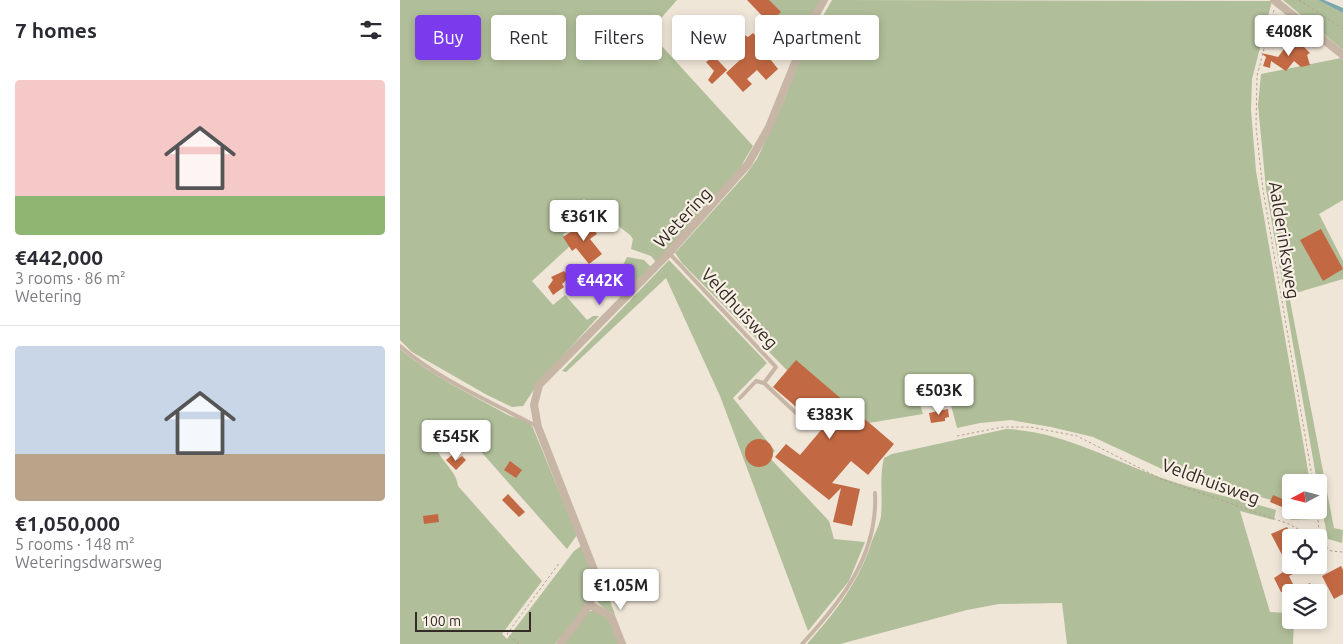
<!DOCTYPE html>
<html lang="en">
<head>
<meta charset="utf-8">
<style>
	body { margin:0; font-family:Ubuntu,sans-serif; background:#f7f7f7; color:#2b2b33; height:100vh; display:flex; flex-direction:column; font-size:19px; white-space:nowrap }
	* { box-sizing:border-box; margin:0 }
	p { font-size:16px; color:#7c7c81 }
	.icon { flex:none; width:28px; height:28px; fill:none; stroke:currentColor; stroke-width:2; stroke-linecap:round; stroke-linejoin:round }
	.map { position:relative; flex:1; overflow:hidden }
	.details { display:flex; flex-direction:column; background:#fff; width:400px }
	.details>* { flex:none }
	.top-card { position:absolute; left:15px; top:15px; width:475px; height:45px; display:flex; gap:10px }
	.needle { width:32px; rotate:263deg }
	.controls { position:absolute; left:882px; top:474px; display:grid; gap:10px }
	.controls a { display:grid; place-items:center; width:45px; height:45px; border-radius:5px; background:#fff; box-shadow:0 2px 8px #0003; font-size:25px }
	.scale { position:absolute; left:15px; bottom:12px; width:116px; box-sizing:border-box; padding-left:5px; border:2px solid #332b26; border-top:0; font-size:14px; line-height:18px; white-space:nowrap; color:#332b26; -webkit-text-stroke:4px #f8f0e4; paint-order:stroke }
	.price { position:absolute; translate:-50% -42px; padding:0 11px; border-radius:5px; background:#fff; color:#222; font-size:16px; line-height:32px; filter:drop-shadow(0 1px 2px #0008) }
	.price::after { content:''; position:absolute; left:50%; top:30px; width:15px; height:11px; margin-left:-8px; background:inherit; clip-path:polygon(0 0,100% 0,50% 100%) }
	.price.selected { background:#7c3aed; color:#fff }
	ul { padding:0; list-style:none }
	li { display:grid; align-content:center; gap:10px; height:265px; padding:0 15px }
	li+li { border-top:1px solid #e1e1e2 }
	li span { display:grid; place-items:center; height:155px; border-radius:5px; color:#555 }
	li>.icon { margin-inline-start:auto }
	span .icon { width:90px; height:90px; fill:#fffc; stroke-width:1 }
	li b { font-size:21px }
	h2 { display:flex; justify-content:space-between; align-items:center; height:60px; padding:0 15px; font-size:21px }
	.pill { padding:0 18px; border-radius:5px; background:#fff; box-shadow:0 2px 8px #0003; font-size:18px; line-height:45px }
	.pill.selected { background:#7c3aed; color:#fff }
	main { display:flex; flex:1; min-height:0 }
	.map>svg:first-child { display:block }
	.green { fill:#b0be99 }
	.water { fill:#78a7ac }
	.building { fill:#c26944 }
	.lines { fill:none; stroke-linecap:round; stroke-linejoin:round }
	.path { stroke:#b3a08f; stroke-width:1; stroke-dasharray:2.5 2.5; stroke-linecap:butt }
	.lane { stroke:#c7b6a5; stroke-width:4 }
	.street { stroke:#c7b6a5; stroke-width:8 }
	.labels { text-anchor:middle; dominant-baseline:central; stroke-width:4.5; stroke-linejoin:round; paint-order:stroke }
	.street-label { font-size:18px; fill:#332b26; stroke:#f8f0e4 }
</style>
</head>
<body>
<main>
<section class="details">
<h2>7 homes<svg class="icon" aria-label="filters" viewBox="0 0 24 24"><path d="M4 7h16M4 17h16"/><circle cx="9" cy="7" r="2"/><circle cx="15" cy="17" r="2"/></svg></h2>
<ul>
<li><span style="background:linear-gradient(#f6c9c9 75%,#8fb573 0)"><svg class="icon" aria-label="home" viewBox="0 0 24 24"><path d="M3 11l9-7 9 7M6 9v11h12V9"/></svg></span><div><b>€442,000</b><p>3 rooms · 86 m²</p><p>Wetering</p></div></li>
<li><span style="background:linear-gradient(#c9d6e8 70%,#b9a48a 0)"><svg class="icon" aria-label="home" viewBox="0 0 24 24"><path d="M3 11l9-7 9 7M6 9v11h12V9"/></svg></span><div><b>€1,050,000</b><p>5 rooms · 148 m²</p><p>Weteringsdwarsweg</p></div></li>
</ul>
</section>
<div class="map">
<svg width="943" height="644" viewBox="0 0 943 644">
	<rect width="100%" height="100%" fill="#f0e6d8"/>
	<g class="green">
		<path d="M0 0H277L249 32 353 146 335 176 256 262 251 256 231 249 233 239 230 235 184 199 177 204 190 219 163 234 170 246 132 281 153 305 165 295 187 320 193 316H199L139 382 123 406 112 407 87 395 12 352 0 340Z"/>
		<path d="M353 0H423L395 47Z"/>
		<path d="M432 0 872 1 852 79 851 110 856 171 910 482H891V510H914L912 519 891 520 889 505 762 469 693 437 651 427 611 420 580 423 557 428 547 390 518 398 523 414 469 423 455 408 426 410 282 263 275 253 346 174 357 159 383 103 403 51Z"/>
		<path d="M883 0H918L943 13V50Z"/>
		<path d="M941 58 943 60V200L919 214 943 261V279L889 295 934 528 943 530 942 543 928 539 919 495V482H917L866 189 858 105 861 74Z"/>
		<path d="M227 257 244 260 251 267 219 297 218 275Z"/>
		<path d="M269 260 367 363 333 398 375 451 369 457 429 521 434 539 465 542 449 581 408 631 320 396 266 278 166 372 162 371Z"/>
		<path d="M0 349C32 376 70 394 106 414 117 420 126 417 133 428L177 535 167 549 69 438 54 426 35 442C37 460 56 468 58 486L142 581 102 634 107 639 174 551 181 546C185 556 192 569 193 580 195 603 168 627 155 644H0Z"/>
		<path d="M606 429C662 431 711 460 762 478 799 491 839 499 876 510L874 520 840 511 870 612 891 613V620H894L893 644H667L662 603 599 604 567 610 440 644H407C436 611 458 584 472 541 475 533 480 524 481 516 483 496 479 478 484 458L492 454Z"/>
		<path d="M199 573 215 614C187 600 200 599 199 573Z"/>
		<path d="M194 610 209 618 220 644H164L188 612Z"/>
	</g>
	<path class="water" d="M918 0H924L943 8V13Z"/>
	<g class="building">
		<path d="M347 0H369L381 12 369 23Z"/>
		<path d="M327 16 346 36 348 37 353 33 366 47 376 37 381 42 367 55 378 69 366 80 357 70 347 79 352 84 343 92 326 73 343 57 315 27Z"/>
		<path d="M297 30 302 35 296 41 291 36Z"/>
		<path d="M897 40 910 53 907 55 910 65 901 67 894 61 886 71 871 61 870 68 863 66 866 57 861 53 878 57 884 49 887 51Z"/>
		<path d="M314 56 327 70 312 84 308 80 314 71 306 62Z"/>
		<path d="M188 221 197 234 190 239 202 254 189 264 176 248 172 251 163 237Z"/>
		<path d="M921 229 943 269 923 281 900 240Z"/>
		<path d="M164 271 170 277 162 284 164 287 153 295 148 287 153 280 151 277Z"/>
		<path d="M396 360 494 444 468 475 451 461 432 483 460 489 452 526 433 522 441 488 429 500 375 457 386 444 400 455 422 429 373 387Z"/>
		<path d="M548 409 549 417 545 418V421L531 423 529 413Z"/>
		<circle cx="359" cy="453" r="14"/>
		<path d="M52 455 57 460 62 456 66 460 56 470 46 460Z"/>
		<path d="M110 461 122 470 116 478 104 470Z"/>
		<path d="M108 494 125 512 119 517 102 500Z"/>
		<path d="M873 495 885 500 882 507 870 502Z"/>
		<path d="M892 510H907L908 516 893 518Z"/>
		<path d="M38 514 39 522 24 524 23 516Z"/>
		<path d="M887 527 891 535V565H911L889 576 896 590 910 583 914 592H881L874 578 889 568 871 534Z"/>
		<path d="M941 566 943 570V594L934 599 922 576Z"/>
	</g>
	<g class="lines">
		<g class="path">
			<path d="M899 0 943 29"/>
			<path d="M874 10 857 76 856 127 863 190 913 482"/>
			<path d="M557 436 603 427H630L677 436 761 479 889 524 914 538"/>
			<path d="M917 510 920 541"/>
			<path d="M919 540 931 551 943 552"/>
			<path d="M119 644 107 634 160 562"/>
		</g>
		<g class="lane">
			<path d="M269 253 376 367 364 383 356 381 340 398"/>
			<path d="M0 346C40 381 92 402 138 427"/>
			<path d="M364 383 412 428"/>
			<path d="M402 644C442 601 478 555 475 493"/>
		</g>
		<g class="street">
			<path d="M874 0 943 55"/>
			<path d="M190 605 211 616 222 644"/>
			<path d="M160 644C175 623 198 603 196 575L138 427 134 405 139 385 269 253 348 164 369 127 411 23 424 0"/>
		</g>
	</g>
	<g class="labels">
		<g class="street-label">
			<text transform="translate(282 217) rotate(-47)">Wetering</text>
			<text transform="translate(885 240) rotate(81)">Aalderinksweg</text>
			<text transform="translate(340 308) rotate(47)">Veldhuisweg</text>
			<text transform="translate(811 481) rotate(20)">Veldhuisweg</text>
		</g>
	</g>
</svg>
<div class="controls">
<a><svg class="needle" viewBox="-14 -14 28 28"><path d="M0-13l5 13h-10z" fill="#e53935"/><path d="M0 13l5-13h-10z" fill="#7c7c81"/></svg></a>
<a><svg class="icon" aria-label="locate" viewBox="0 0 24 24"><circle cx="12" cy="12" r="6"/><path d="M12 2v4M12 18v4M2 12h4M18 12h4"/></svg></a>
<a><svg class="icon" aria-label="layers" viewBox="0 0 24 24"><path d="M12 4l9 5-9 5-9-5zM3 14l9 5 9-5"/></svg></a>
</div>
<div class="scale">100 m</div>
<b class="price" style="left:889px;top:57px">€408K</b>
<b class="price" style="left:184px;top:242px">€361K</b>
<b class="price selected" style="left:200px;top:306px">€442K</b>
<b class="price" style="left:539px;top:416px">€503K</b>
<b class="price" style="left:430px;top:440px">€383K</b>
<b class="price" style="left:56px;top:462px">€545K</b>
<b class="price" style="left:221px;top:611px">€1.05M</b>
<div class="top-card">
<a class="pill selected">Buy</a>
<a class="pill">Rent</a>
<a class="pill">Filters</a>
<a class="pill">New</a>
<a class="pill">Apartment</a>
</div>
</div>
</main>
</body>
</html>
